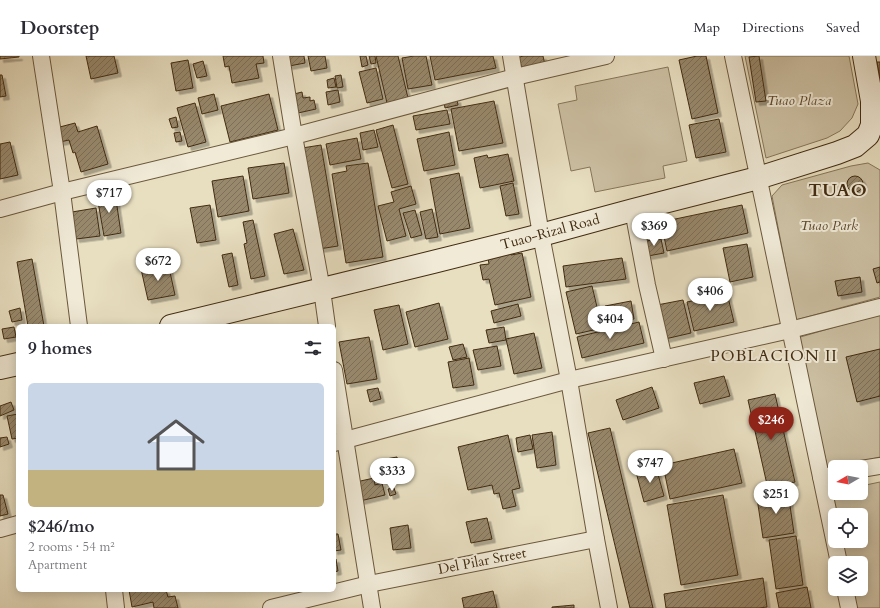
<!DOCTYPE html>
<html lang="en">
<head>
<meta charset="utf-8">
<style>
	body { margin:0; font-family:Cardo,serif; background:#f2f2f3; color:#2b2b33; height:100vh; display:flex; flex-direction:column; font-size:15px; white-space:nowrap }
	* { box-sizing:border-box; margin:0 }
	p { font-size:13px; color:#7c7c81 }
	.icon { flex:none; width:22px; height:22px; fill:none; stroke:currentColor; stroke-width:2; stroke-linecap:round; stroke-linejoin:round }
	.map { position:relative; flex:1; overflow:hidden }
	.drawer { position:absolute; left:16px; top:268px; width:320px; height:268px; display:flex; flex-direction:column; background:#fff; border-radius:6px; box-shadow:0 2px 10px #0003 }
	.drawer>* { flex:none }
	.needle { width:26px; rotate:260deg }
	.tools { position:absolute; left:828px; top:404px; display:grid; gap:8px }
	.tools a { display:grid; place-items:center; width:40px; height:40px; border-radius:6px; background:#fff; box-shadow:0 2px 10px #0003; font-size:20px }
	.price { position:absolute; translate:-50% -34px; padding:0 9px; border-radius:14px; background:#fff; color:#222; font-size:13px; line-height:26px; filter:drop-shadow(0 1px 2px #0008) }
	.price::after { content:''; position:absolute; left:50%; top:24px; width:12px; height:9px; margin-left:-6px; background:inherit; clip-path:polygon(0 0,100% 0,50% 100%) }
	.price.current { background:#8f2418; color:#fff }
	ul { padding:0; list-style:none }
	li { display:grid; align-content:center; gap:8px; height:212px; padding:0 12px }
	li span { display:grid; place-items:center; height:124px; border-radius:6px; color:#555 }
	li>.icon { margin-inline-start:auto }
	span .icon { width:72px; height:72px; fill:#fffc; stroke-width:1 }
	li b { font-size:17px }
	h2 { display:flex; justify-content:space-between; align-items:center; height:48px; padding:0 12px; font-size:17px }
	header { display:flex; align-items:center; gap:24px; box-sizing:border-box; height:56px; padding:0 20px; background:#fff; border-bottom:1px solid #e1e1e2 }
	header strong { font-size:19px }
	nav { display:flex; gap:22px; margin-inline-start:auto; font-size:14px }
	.map>svg:first-child { display:block }
	.park { fill:#ccc0a3; stroke:#86765a }
	.building { fill:url(#building-hatch); stroke:#412b11; filter:url(#shadow) }
	.lines { fill:none; stroke-linecap:round; stroke-linejoin:round }
	.minor-casing { stroke:#6b583d; stroke-width:18 }
	.secondary-casing { stroke:#412b11; stroke-width:24 }
	.minor { stroke:#f0ead7; stroke-width:16 }
	.secondary { stroke:#f0ead7; stroke-width:22 }
	.labels { text-anchor:middle; dominant-baseline:central; stroke-width:4; stroke-linejoin:round; paint-order:stroke }
	.park-label { font-size:14px; font-style:italic; fill:#5d492e; stroke:#f0ead7 }
	.street-label { font-size:14px; fill:#412b11; stroke:#f0ead7 }
	.quarter-label { font-size:16px; letter-spacing:1px; fill:#412b11; stroke:#f0ead7 }
	.district-label { font-size:18px; font-weight:bold; letter-spacing:1px; fill:#412b11; stroke:#f0ead7 }
</style>
</head>
<body>
<header>
<strong>Doorstep</strong>
<nav><a>Map</a><a>Directions</a><a>Saved</a></nav>
</header>
<div class="map">
<svg width="880" height="552" viewBox="0 0 880 552">
	<defs>
		<pattern id="building-hatch" width="6" height="6" patternUnits="userSpaceOnUse"><rect width="6" height="6" fill="#98896d"/><path d="M-1 1l2-2M0 6l6-6M5 7l2-2" fill="none" stroke="#7e7058"/></pattern>
		<filter id="shadow"><feDropShadow dx="3.5" dy="3.5" stdDeviation="0" flood-color="#0004"/></filter>
	</defs>
	<rect width="100%" height="100%" fill="#e8dfc1"/>
	<filter id="stains"><feTurbulence type="fractalNoise" baseFrequency=".005" numOctaves="4"/><feColorMatrix values="0 0 0 0 .2 0 0 0 0 .09 0 0 0 0 .02 0 0 0 .5 -.17"/></filter>
	<radialGradient id="worn" r=".72"><stop offset=".6" stop-color="#630" stop-opacity="0"/><stop offset="1" stop-color="#630" stop-opacity=".3"/></radialGradient>
	<g class="park">
		<path d="M745 0H849L858 48 852 62 840 75 827 82 766 102Z"/>
		<path d="M668 11 687 105 663 110 665 122 595 136 590 111 571 115 558 48 577 44 575 30Z"/>
		<path d="M868 107 880 114V241L796 264 772 140 782 129 851 110Z"/>
		<path d="M880 258V401L828 413 797 282Z"/>
		<path d="M880 426V552H856L852 533H861V507H847L842 485H861V459H837L832 436 835 435V437H861V430Z"/>
	</g>
	<g class="building">
		<path d="M0 0H19V1L0 3Z"/>
		<path d="M86 0H114L118 17 91 23Z"/>
		<path d="M223 0H263L264 7 256 8 259 22 232 27 229 10 225 11Z"/>
		<path d="M287 0H304L305 7 289 10Z"/>
		<path d="M308 0H325L327 12 311 15Z"/>
		<path d="M360 0H366L368 9 362 11Z"/>
		<path d="M369 0H375L376 7 371 8Z"/>
		<path d="M376 0H398L408 42 387 47Z"/>
		<path d="M414 0H426L432 29 408 33 402 2Z"/>
		<path d="M430 0H493L496 12 435 24Z"/>
		<path d="M524 0H543L545 9 522 14 519 1Z"/>
		<path d="M697 0H706L718 57 692 63 679 4Z"/>
		<path d="M759 0 766 45 756 46 749 1Z"/>
		<path d="M188 4 193 32 176 35 171 7Z"/>
		<path d="M203 5 207 20 197 22 193 8Z"/>
		<path d="M877 6H880V22Z"/>
		<path d="M376 12 383 43 367 47 359 16Z"/>
		<path d="M0 19H2L6 40 0 41Z"/>
		<path d="M341 19 343 31 337 32 335 20Z"/>
		<path d="M334 22 336 31 328 32 327 24Z"/>
		<path d="M338 34 340 46 328 49 326 36Z"/>
		<path d="M302 36 303 42 310 41V45L314 44 316 53 298 57 294 38Z"/>
		<path d="M214 38 218 54 202 58 198 42Z"/>
		<path d="M269 38 278 74 230 86 221 50Z"/>
		<path d="M457 43 458 49 445 52 444 46Z"/>
		<path d="M494 45 503 87 459 95 451 53Z"/>
		<path d="M195 47 206 86 188 91 177 52Z"/>
		<path d="M447 54 450 68 416 74 413 60Z"/>
		<path d="M176 61 178 71 172 72 169 63Z"/>
		<path d="M719 63 726 96 696 102 689 69Z"/>
		<path d="M75 67 78 76 97 70 108 108 81 116 75 96 73 97 69 84 60 86 56 72Z"/>
		<path d="M393 69 408 128 392 132 376 74Z"/>
		<path d="M374 74 378 91 363 94 360 77Z"/>
		<path d="M180 76 182 85 176 86 174 77Z"/>
		<path d="M449 76 455 109 424 115 417 83Z"/>
		<path d="M357 82 361 103 330 109 326 88Z"/>
		<path d="M10 86 18 119 0 123V88Z"/>
		<path d="M321 89 338 190 319 193 302 92Z"/>
		<path d="M508 98 514 125 480 132 474 102 487 99 488 102Z"/>
		<path d="M284 107 289 137 253 143 248 112Z"/>
		<path d="M368 107 383 201 346 207 332 118 347 115 346 110Z"/>
		<path d="M459 117 470 172 440 178 430 123Z"/>
		<circle cx="855" cy="128" r="8"/>
		<path d="M243 120 249 155 218 161 212 125Z"/>
		<path d="M513 127 519 158 506 160 500 130Z"/>
		<path d="M411 130 416 148 399 153 406 180 387 185 378 150 394 146 391 136Z"/>
		<path d="M115 137 121 177 104 180 97 140Z"/>
		<path d="M210 149 216 184 197 187 190 152Z"/>
		<path d="M742 149 748 177 667 195 661 166Z"/>
		<path d="M96 152 100 180 76 183 72 156Z"/>
		<path d="M432 153 438 181 426 183 420 156Z"/>
		<path d="M415 154 422 179 411 182 403 157Z"/>
		<path d="M253 164 265 220 251 223 244 188 247 187 243 166Z"/>
		<path d="M293 173 304 214 284 218 274 178Z"/>
		<path d="M661 183 664 197 648 200 645 185Z"/>
		<path d="M747 188 753 221 730 226 723 192Z"/>
		<path d="M511 196V199L522 197 531 241 495 249 489 223 483 224 480 209 489 208 488 202Z"/>
		<path d="M232 197 238 229 229 231 222 199Z"/>
		<path d="M622 202 626 223 566 231 563 210Z"/>
		<path d="M32 203 44 270H28L17 206Z"/>
		<path d="M168 207 175 239 148 244 141 213Z"/>
		<path d="M880 211V226L877 227 873 213Z"/>
		<path d="M860 221 862 236 838 240 835 225Z"/>
		<path d="M592 230 602 272 576 278 566 236Z"/>
		<path d="M727 237 734 266 694 275 687 246Z"/>
		<path d="M683 244 691 277 665 283 657 249Z"/>
		<path d="M631 245 634 263 608 267 605 250Z"/>
		<path d="M439 247 448 283 415 291 406 256Z"/>
		<path d="M518 248 521 260 494 267 491 255Z"/>
		<path d="M399 249 408 288 383 294 374 254Z"/>
		<path d="M20 252 22 264 12 266 9 255Z"/>
		<path d="M639 266 644 287 582 302 577 281Z"/>
		<path d="M14 271 16 281 4 283 2 273Z"/>
		<path d="M504 271 506 284 489 287 486 274Z"/>
		<path d="M534 277 542 312 514 318 506 283Z"/>
		<path d="M369 281 377 323 347 328 339 286Z"/>
		<path d="M463 288 467 301 453 304 449 291Z"/>
		<path d="M497 290 501 310 478 314 473 294Z"/>
		<path d="M880 293V340L857 346 846 301Z"/>
		<path d="M469 302 474 329 453 332 448 306Z"/>
		<path d="M724 320 730 340 700 348 694 327Z"/>
		<path d="M652 331 659 352 623 364 616 344Z"/>
		<path d="M378 332 381 343 370 346 367 334Z"/>
		<path d="M775 338 795 426 768 433 748 344Z"/>
		<path d="M11 346 14 354 0 360V350Z"/>
		<path d="M18 358V382L12 383 7 360Z"/>
		<path d="M610 372 653 552H630L588 377Z"/>
		<path d="M552 376 556 409 537 412 532 379Z"/>
		<path d="M508 379 520 432 512 434 516 450 503 453 499 437 494 438 492 429 468 434 458 391Z"/>
		<path d="M530 379 533 393 518 396 516 382Z"/>
		<path d="M7 381 9 388 0 391V382Z"/>
		<path d="M734 393 742 427 670 443 663 409Z"/>
		<path d="M397 401 400 421 382 424 380 404Z"/>
		<path d="M656 411 664 440 644 446 636 416Z"/>
		<path d="M374 422 375 429 382 427 385 439 360 445 356 426Z"/>
		<path d="M394 432 396 438 390 440 388 433Z"/>
		<path d="M788 436 794 477 763 482 757 442Z"/>
		<path d="M0 439H3L8 458 0 460Z"/>
		<path d="M723 439 738 519 681 529 667 449Z"/>
		<path d="M487 462 492 483 471 487 466 466Z"/>
		<path d="M408 469 411 492 393 494 390 472Z"/>
		<path d="M334 478H338L341 494 334 495Z"/>
		<path d="M796 480 803 529 776 533 769 484Z"/>
		<path d="M334 503H336L338 515 334 516Z"/>
		<path d="M763 522 767 551 759 552H666L664 538Z"/>
		<path d="M807 531 811 552H779L776 537Z"/>
		<path d="M129 534H166L168 541 175 540 178 552H154L153 546 132 551Z"/>
		<path d="M493 535 497 552H464L462 542Z"/>
		<path d="M574 549V552H552V551Z"/>
	</g>
	<g class="lines">
		<defs>
			<g id="minor">
				<path d="M41 0 62 136 79 270"/>
				<path d="M281 0 294 80 322 234 327 270"/>
				<path d="M511 0 541 179 569 324 596 483 609 552"/>
				<path d="M733 0 839 507"/>
				<path d="M0 153 62 136 294 80 515 21 606 0"/>
				<path d="M633 154 647 229 664 303"/>
				<path d="M334 314 372 552"/>
				<path d="M334 387 569 324 790 274 880 251"/>
				<path d="M861 413 880 410"/>
				<path d="M821 421 835 419"/>
				<path d="M0 473 18 468"/>
				<path d="M845 533 849 552"/>
				<path d="M114 534 116 552"/>
				<path d="M271 552 369 528 596 483"/>
			</g>
			<g id="secondary">
				<path d="M171 270 433 206 541 179 633 154 758 122 837 97 855 90 868 79 872 69V45L864 0"/>
				<path d="M0 312 18 308"/>
			</g>
		</defs>
		<use href="#minor" class="minor-casing"/>
		<use href="#secondary" class="secondary-casing"/>
		<use href="#minor" class="minor"/>
		<use href="#secondary" class="secondary"/>
	</g>
	<g class="labels">
		<g class="park-label">
			<text x="799" y="44">Tuao Plaza</text>
			<text x="829" y="169">Tuao Park</text>
		</g>
		<g class="street-label">
			<text transform="translate(550 176) rotate(-15)">Tuao-Rizal Road</text>
			<text transform="translate(482 505) rotate(-11)">Del Pilar Street</text>
		</g>
		<g class="quarter-label">
			<text x="774" y="300">POBLACION II</text>
		</g>
		<g class="district-label">
			<text x="838" y="134">TUAO</text>
		</g>
	</g>
	<rect width="100%" height="100%" filter="url(#stains)"/>
	<rect width="100%" height="100%" fill="url(#worn)"/>
</svg>
<div class="tools">
<a><svg class="needle" viewBox="-14 -14 28 28"><path d="M0-13l5 13h-10z" fill="#e53935"/><path d="M0 13l5-13h-10z" fill="#7c7c81"/></svg></a>
<a><svg class="icon" aria-label="locate" viewBox="0 0 24 24"><circle cx="12" cy="12" r="6"/><path d="M12 2v4M12 18v4M2 12h4M18 12h4"/></svg></a>
<a><svg class="icon" aria-label="layers" viewBox="0 0 24 24"><path d="M12 4l9 5-9 5-9-5zM3 14l9 5 9-5"/></svg></a>
</div>
<b class="price" style="left:109px;top:158px">$717</b>
<b class="price" style="left:654px;top:191px">$369</b>
<b class="price" style="left:158px;top:226px">$672</b>
<b class="price" style="left:710px;top:256px">$406</b>
<b class="price" style="left:610px;top:284px">$404</b>
<b class="price current" style="left:771px;top:385px">$246</b>
<b class="price" style="left:650px;top:428px">$747</b>
<b class="price" style="left:392px;top:436px">$333</b>
<b class="price" style="left:776px;top:459px">$251</b>
<section class="drawer">
<h2>9 homes<svg class="icon" aria-label="filters" viewBox="0 0 24 24"><path d="M4 7h16M4 17h16"/><circle cx="9" cy="7" r="2"/><circle cx="15" cy="17" r="2"/></svg></h2>
<ul>
<li><span style="background:linear-gradient(#c9d6e8 70%,#c2b280 0)"><svg class="icon" aria-label="home" viewBox="0 0 24 24"><path d="M3 11l9-7 9 7M6 9v11h12V9"/></svg></span><div><b>$246/mo</b><p>2 rooms · 54 m²</p><p>Apartment</p></div></li>
</ul>
</section>
</div>
</body>
</html>
